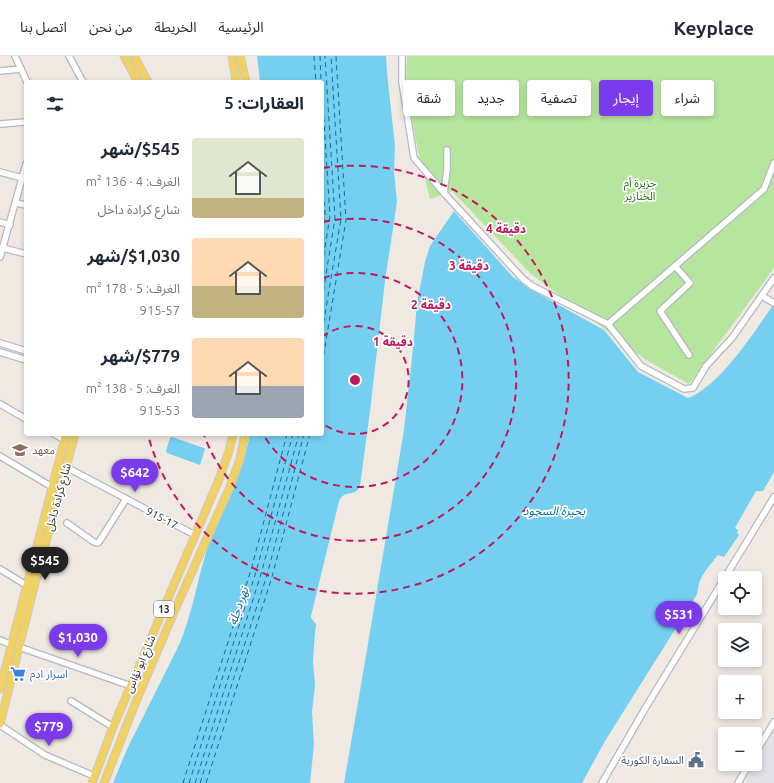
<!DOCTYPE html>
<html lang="ar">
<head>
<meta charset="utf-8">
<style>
	body { margin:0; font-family:Ubuntu,"Noto Sans Arabic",sans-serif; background:#f2f2f3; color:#1f2937; direction:rtl; height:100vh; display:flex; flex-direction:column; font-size:15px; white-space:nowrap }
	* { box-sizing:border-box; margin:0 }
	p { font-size:13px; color:#747a83 }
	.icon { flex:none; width:22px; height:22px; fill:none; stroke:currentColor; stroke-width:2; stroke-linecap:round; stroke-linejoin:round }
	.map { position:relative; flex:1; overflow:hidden; direction:ltr }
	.panel { position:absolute; left:24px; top:24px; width:300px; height:356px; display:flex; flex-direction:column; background:#fff; border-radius:4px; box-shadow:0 2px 6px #0003; direction:rtl }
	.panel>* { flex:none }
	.banner { position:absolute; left:336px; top:24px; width:378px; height:36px; direction:rtl; display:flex; gap:8px }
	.controls { position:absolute; left:718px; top:515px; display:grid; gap:8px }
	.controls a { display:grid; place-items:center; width:44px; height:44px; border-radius:4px; background:#fff; box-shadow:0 2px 6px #0003; font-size:20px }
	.price { position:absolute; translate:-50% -34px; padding:0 9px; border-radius:14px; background:#7c3aed; color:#fff; font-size:13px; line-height:26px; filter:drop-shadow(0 1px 2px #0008) }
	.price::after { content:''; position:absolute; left:50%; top:24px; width:12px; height:9px; margin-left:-6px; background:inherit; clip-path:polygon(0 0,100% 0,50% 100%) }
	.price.current { background:#222; color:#fff }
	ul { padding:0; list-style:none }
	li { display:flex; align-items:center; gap:12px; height:100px; padding:0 20px }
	li span { display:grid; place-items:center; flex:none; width:112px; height:80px; border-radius:4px; color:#555 }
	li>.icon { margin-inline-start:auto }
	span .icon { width:48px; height:48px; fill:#fffc; stroke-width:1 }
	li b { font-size:17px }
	h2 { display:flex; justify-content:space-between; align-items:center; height:48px; padding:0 20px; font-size:17px }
	.pill { padding:0 14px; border-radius:4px; background:#fff; box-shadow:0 2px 6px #0003; font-size:14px; line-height:36px }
	.pill.current { background:#7c3aed; color:#fff }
	header { display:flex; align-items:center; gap:24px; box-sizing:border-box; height:56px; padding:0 20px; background:#fff; border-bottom:1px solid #e0e1e3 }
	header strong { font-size:19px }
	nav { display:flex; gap:22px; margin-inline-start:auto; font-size:14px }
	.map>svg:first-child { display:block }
	.industrial { fill:#e3e1e8 }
	.green { fill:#b6e59e }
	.water { fill:#75cff0 }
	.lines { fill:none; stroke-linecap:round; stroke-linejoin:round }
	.ferry { stroke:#0d6fa3; stroke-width:1; stroke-dasharray:5 4; stroke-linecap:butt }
	.minor-casing { stroke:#b4b7c1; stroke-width:8 }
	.major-casing { stroke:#c9c9c9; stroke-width:9 }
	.minor { stroke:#fff; stroke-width:5.5 }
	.major { stroke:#f2d163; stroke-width:7 }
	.ring { fill:none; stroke:#c2185b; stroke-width:2; stroke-dasharray:7 5 }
	.labels { text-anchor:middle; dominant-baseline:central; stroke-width:3.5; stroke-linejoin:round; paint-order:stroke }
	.shield { fill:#fff; stroke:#6d6d6d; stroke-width:1 }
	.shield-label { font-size:10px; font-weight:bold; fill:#2e2e2e }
	.park-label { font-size:11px; fill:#2c6e1b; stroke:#fff }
	.education-label { font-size:11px; fill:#785e54; stroke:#fff; text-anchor:start }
	.street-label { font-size:11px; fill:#2e2e2e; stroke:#fff }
	.shop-label { font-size:11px; fill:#366cbe; stroke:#fff; text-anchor:start }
	.service-label { font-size:11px; fill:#4e5e75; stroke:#fff; text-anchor:end }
	.water-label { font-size:12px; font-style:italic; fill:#0d6fa3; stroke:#fff }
	.centre { fill:#c2185b; stroke:#fff; stroke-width:2 }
	.ring-label { font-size:12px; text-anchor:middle; font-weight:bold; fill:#c2185b; stroke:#fff; stroke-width:3.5; stroke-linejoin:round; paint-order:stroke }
</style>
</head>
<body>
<header>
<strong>Keyplace</strong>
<nav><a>الرئيسية</a><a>الخريطة</a><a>من نحن</a><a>اتصل بنا</a></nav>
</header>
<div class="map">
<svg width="774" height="727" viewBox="0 0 774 727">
	<rect width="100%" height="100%" fill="#efe9e1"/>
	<path class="industrial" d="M774 674V727H751L745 724Z"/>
	<path class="green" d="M407 0H774V212L689 328 646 304 530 217 452 135 430 143 418 95 406 29Z"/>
	<g class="water">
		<path d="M257 0H386L387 17 395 90 394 116 397 146 385 225 370 355 360 430C355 442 346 432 339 445L311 560V562L316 568V570L315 576 313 606 315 629 312 656 314 688 310 727H113L128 691 180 587C193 555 198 520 209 487 222 450 243 417 250 378H322V26H260Z"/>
		<path d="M454 155 512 220 528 232 604 274 638 316 688 342C721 329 753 277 774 248V416L763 435H756L735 472 738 474 737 477 739 479 724 501 718 499C711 508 703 516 699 527 698 532 698 536 696 540L605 685 582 727H344L359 641 404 374 413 292 417 247 425 206 430 190Z"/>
		<path d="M172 381 204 392 205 393 200 409 167 397 166 395 170 382Z"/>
	</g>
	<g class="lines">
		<g class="ferry">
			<path d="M314 0 316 26"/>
			<path d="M320 0 321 26"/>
			<path d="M322 34 330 160 322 210"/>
			<path d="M322 118 325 159 322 176"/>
			<path d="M322 244 335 162 325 0"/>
			<path d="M322 276 341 163 331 0"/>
			<path d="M322 309 346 164 336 0"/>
			<path d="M183 727 251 514 287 378"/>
			<path d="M189 727 256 516 293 378"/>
			<path d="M195 727 261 518 299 378"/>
			<path d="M200 727 267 519 304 378"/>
			<path d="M206 727 272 521 310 378"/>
		</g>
		<defs>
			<g id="minor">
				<path d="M15 0 27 26"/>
				<path d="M69 0 83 26"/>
				<path d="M402 0V26L414 102 444 137 523 223 532 230 608 268 641 310 684 333 693 332 706 310 732 282 774 222"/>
				<path d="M0 15 21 13"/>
				<path d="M0 68 26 66"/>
				<path d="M0 116 22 122"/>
				<path d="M444 137 447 113V94"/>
				<path d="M16 147 26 149"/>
				<path d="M0 166 10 169"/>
				<path d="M3 192 26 198"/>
				<path d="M0 201 26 108"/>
				<path d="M675 210 690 227 660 255 689 299"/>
				<path d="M762 240 774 247"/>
				<path d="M608 268 764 133 774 107"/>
				<path d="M0 287 26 295"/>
				<path d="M0 296 26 304"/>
				<path d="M0 348 26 363"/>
				<path d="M54 378 65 384"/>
				<path d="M0 400 52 431"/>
				<path d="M66 411 195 479"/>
				<path d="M67 467 94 486 97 487 99 486 126 443"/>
				<path d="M0 513 26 529"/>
				<path d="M0 584 12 589"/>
				<path d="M19 591 131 630"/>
				<path d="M71 645 113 671"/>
				<path d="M0 669 45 699 94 720"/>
				<path d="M755 698 774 666"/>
				<path d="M602 727 646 651 774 441"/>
				<path d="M738 727 749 708"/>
			</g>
			<g id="major">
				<path d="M124 0 138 26"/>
				<path d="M134 0 148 26"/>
				<path d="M232 0 236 26"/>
				<path d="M240 0 246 26"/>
				<path d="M0 633 66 378"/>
				<path d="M0 668 35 527 75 378"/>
				<path d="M92 727 113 671 220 421 229 395 233 378"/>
				<path d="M104 727 135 648 174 556 229 433 240 403 245 378"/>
			</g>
		</defs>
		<use href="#minor" class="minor-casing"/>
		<use href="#major" class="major-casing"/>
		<use href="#minor" class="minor"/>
		<use href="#major" class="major"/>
	</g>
	<g class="ring">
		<path d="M322 281A54 54 0 1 1 322 367"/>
		<path d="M323 222A107 107 0 1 1 263 378"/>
		<path d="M323 166A161 161 0 1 1 204 379"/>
		<path d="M323 112A214 214 0 1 1 148 379"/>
	</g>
	<defs>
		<symbol id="school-bare" viewBox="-9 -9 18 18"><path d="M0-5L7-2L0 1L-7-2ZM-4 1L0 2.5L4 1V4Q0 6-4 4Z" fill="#8d6e63" stroke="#fff" stroke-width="2.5" paint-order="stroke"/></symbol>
		<symbol id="supermarket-bare" viewBox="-9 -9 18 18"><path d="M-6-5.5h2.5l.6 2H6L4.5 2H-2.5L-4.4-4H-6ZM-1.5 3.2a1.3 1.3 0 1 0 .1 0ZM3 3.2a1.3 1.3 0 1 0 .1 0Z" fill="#3f7fe0" stroke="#fff" stroke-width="2.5" paint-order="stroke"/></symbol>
		<symbol id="civic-bare" viewBox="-9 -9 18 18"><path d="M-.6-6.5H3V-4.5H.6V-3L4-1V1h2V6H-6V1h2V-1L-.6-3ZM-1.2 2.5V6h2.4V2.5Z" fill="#5c6f8a" stroke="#fff" stroke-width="2.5" paint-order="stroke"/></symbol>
	</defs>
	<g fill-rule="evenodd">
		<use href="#school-bare" x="9" y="383" width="22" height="22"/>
		<use href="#supermarket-bare" x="7" y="607" width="22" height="22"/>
		<use href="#civic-bare" x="685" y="693" width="22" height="22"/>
	</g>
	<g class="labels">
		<rect class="shield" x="154" y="545" width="20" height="16" rx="3"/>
		<g class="shield-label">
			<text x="164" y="553">13</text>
		</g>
		<g class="park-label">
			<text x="640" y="127">جزيرة أم<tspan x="640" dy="13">الخنازير</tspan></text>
		</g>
		<g class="education-label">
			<text x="32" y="394">معهد</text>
		</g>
		<g class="street-label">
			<text transform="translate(58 441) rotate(-75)">شارع كرادة داخل</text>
			<text transform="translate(162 462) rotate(28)">915-17</text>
			<text transform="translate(140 608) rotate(-67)">شارع ابو نؤاس</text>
		</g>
		<g class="shop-label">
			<text x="30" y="618">اسرار ادم</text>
		</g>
		<g class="service-label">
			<text x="684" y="704">السفارة الكورية</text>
		</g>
		<g class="water-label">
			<text x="554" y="454">بحيرة السجود</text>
			<text transform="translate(238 550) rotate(-71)">نهر دجلة</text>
		</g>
	</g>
	<circle cx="355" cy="324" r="6" class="centre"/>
	<g class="ring-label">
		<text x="506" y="177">4 دقيقة</text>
		<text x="469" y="214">3 دقيقة</text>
		<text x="431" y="253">2 دقيقة</text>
		<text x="393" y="290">1 دقيقة</text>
	</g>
</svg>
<div class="controls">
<a><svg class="icon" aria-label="locate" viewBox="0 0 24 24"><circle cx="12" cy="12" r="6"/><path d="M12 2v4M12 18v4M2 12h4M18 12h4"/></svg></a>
<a><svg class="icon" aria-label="layers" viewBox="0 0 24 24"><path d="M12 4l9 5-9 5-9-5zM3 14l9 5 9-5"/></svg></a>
<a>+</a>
<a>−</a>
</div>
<b class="price" style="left:135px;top:437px">$642</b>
<b class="price current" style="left:45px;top:525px">$545</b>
<b class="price" style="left:679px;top:579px">$531</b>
<b class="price" style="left:78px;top:602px">$1,030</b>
<b class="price" style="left:49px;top:691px">$779</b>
<div class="banner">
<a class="pill">شراء</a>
<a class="pill current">إيجار</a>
<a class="pill">تصفية</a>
<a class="pill">جديد</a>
<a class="pill">شقة</a>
</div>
<section class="panel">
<h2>العقارات: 5<svg class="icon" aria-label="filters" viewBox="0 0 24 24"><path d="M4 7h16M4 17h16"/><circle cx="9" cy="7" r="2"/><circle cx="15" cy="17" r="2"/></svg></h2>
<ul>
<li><span style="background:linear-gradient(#dfe7d0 75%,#c2b280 0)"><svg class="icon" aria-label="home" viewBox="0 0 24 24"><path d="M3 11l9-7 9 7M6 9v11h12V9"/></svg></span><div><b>$545/شهر</b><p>الغرف: 4 · 136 m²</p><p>شارع كرادة داخل</p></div></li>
<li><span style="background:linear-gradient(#ffd9b3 60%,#c2b280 0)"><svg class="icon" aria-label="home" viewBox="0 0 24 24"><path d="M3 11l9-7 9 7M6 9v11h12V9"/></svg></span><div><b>$1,030/شهر</b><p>الغرف: 5 · 178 m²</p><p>915-57</p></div></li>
<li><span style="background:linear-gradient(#ffd9b3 60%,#9aa5b1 0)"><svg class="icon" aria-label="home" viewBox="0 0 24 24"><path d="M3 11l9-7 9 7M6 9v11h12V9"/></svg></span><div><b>$779/شهر</b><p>الغرف: 5 · 138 m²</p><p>915-53</p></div></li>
</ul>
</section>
</div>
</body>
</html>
